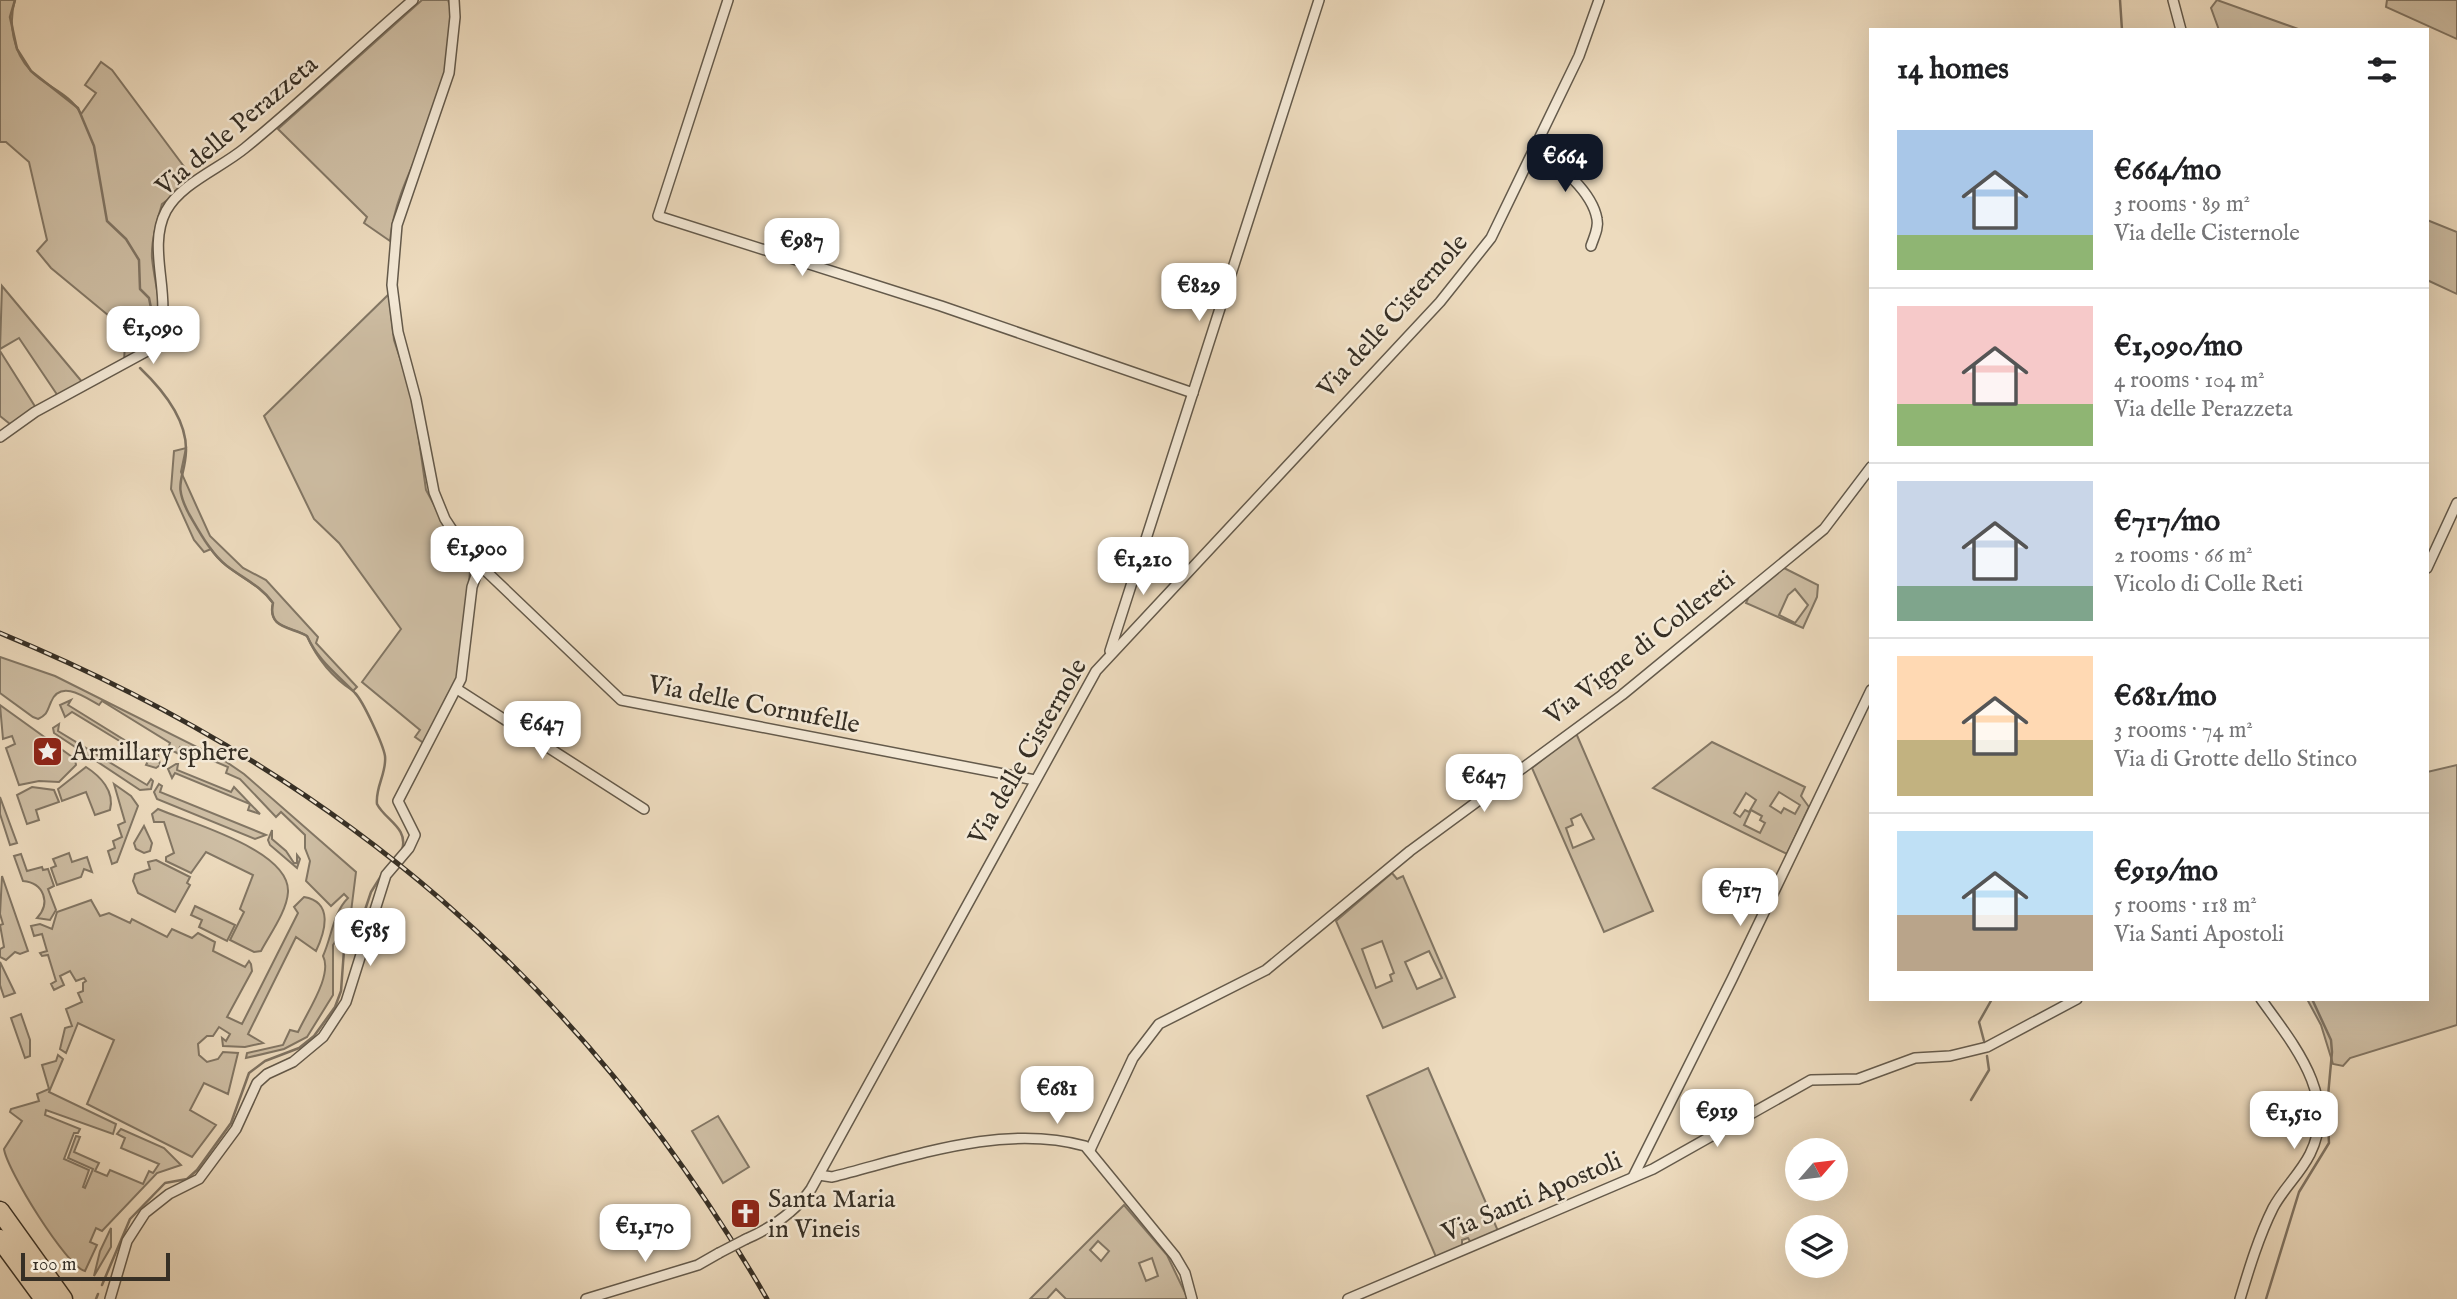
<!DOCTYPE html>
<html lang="en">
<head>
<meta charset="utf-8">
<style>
	body { margin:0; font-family:"IM FELL English",serif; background:#f2f2f2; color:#202124; height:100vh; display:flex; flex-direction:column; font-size:26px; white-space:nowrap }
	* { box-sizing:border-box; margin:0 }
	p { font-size:23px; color:#757577 }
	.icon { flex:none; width:38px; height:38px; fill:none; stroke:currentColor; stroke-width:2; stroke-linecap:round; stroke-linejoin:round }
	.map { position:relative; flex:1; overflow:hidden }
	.drawer { position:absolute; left:1869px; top:28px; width:560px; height:973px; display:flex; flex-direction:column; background:#fff; border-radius:0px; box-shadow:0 7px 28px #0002 }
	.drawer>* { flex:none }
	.needle { width:46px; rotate:62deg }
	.tools { position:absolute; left:1785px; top:1138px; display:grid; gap:14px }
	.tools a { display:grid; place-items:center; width:63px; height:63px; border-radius:50%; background:#fff; box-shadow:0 7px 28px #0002; font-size:35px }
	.scale { position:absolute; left:21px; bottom:18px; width:149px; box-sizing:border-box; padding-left:7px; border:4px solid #362f25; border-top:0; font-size:19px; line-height:24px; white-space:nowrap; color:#362f25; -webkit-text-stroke:5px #f3e8d5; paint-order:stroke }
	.price { position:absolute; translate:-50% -60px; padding:0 16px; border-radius:14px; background:#fff; color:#222; font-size:23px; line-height:46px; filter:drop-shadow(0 2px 4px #0008) }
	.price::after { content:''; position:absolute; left:50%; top:42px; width:21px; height:16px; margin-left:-10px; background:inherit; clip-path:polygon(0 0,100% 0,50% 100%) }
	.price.selected { background:#111827; color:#fff }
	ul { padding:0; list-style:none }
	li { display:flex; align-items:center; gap:21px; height:175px; padding:0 28px }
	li+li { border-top:2px solid #e0e0e0 }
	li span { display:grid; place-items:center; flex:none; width:196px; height:140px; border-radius:0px; color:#555 }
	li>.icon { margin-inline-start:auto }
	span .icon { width:84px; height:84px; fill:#fffc; stroke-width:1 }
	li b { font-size:30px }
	h2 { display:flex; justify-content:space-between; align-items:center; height:84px; padding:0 28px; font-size:30px }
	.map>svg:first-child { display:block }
	.green { fill:#cebea4; stroke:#827664; stroke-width:2; fill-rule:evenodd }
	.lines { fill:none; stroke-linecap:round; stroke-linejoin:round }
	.stream { stroke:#7f7362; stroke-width:2.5 }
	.street-casing { stroke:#645a4b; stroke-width:12 }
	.highway-casing { stroke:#362f25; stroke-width:21 }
	.street { stroke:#f3e8d5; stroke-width:9 }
	.highway { stroke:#eddbbe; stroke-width:18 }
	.rail-casing { stroke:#362f25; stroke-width:5 }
	.rail { stroke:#f3e8d5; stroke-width:2.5; stroke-dasharray:8; stroke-linecap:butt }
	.street-bridge-casing { stroke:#645a4b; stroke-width:12; stroke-linecap:butt }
	.street-bridge { stroke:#f3e8d5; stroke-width:9 }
	.labels { text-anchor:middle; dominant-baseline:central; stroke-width:5; stroke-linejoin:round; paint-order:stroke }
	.street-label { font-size:26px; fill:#362f25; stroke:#f3e8d5 }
	.poi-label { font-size:26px; fill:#362f25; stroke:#f3e8d5; text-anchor:start }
</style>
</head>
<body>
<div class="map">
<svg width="2457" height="1299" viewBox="0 0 2457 1299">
	<rect width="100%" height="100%" fill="#eddbbe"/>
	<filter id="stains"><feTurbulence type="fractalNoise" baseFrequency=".00286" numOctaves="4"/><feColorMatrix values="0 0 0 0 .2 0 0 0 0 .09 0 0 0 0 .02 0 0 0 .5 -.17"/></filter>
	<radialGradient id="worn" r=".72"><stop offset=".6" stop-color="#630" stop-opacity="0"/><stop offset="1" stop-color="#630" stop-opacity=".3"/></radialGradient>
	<g class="green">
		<path d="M0 0H15C8 23 13 53 31 71 46 87 70 93 81 114L96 93 85 85 101 62 112 70 194 180 162 204C157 221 151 241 152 258 157 306 176 333 124 362L125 343 120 325 51 268 37 251 47 240 29 162 6 142H0Z"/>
		<path d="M422 0H448L451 9C450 31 453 58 448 79 433 134 395 184 390 241L364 223 367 217 278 129Z"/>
		<path d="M2217 0 2301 30H2219L2211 8Z"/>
		<path d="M2387 0H2457V39L2386 7Z"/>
		<path d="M2427 220 2457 232V294L2427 280Z"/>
		<path d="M2 286 83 383 58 396 19 338 0 349Z"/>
		<path d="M389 294 394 340 413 397 426 490 470 571 462 672 425 744 415 737 420 730 362 682 401 629 339 543 314 519 264 416Z"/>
		<path d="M0 351 36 408 10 424 0 416Z"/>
		<path d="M186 448 181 472 210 536 243 568 266 580 318 637 316 643 357 687 353 691C332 677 317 659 307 636 292 626 267 629 273 603 257 580 226 573 211 549L204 552 194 540 171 489 174 451Z"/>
		<path d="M1782 567 1818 585 1817 597 1803 628 1746 603 1749 596ZM1795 589 1808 605 1795 623 1779 615 1788 595Z"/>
		<path d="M0 657 55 676 225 761 244 774 356 872 350 920 333 945V995L307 1037 284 1049 246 1058 247 1053 283 1045 290 1030 298 1032C307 1012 333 975 323 956 332 936 333 913 348 898L344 894 331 906 306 881 310 861 305 848V835L281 812 276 817 240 779 226 773 228 767 180 747 177 753 168 748 170 743 102 701 99 705C85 697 60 679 51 702 47 711 48 714 38 719L33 717 0 693Z"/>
		<path d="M71 700 68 705 152 757 158 754 160 765 156 768 146 765 149 759 72 712 65 717 60 705Z"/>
		<path d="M0 705 75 759 76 765 59 782 39 781 19 785 6 748 15 744 12 736 3 739Z"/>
		<path d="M59 724 58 731 147 785 151 779 153 781 151 789 140 790 54 733 53 728Z"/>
		<path d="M1576 733 1653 911 1604 932 1532 768ZM1581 814 1594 839 1573 848 1566 828 1573 825 1571 819Z"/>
		<path d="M1712 742 1805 787 1801 796 1809 807 1787 854 1653 788ZM1779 792 1800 805 1795 814 1784 808 1781 813 1770 806ZM1746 793 1756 800 1749 812 1745 810 1740 817 1734 813ZM1751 810 1762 816 1760 820 1765 823 1760 833 1744 825Z"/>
		<path d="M176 764H178L177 770 231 792 234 787 260 814 248 810 250 804 175 773 172 778 168 769Z"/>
		<path d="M2457 765V1025L2350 1058 2343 1066 2333 1064 2321 1025 2307 999H2427V772Z"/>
		<path d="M86 767C100 776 115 791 110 810L95 815 86 792 62 801 58 789Z"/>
		<path d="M114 784 131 796 138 806 117 862 112 864 108 851 115 848 113 841 122 837 118 825 125 822Z"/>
		<path d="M159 784 162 786 160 792 266 835 255 839 157 799 154 792Z"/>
		<path d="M32 787 54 790 59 802 36 810 39 820 27 824 17 795Z"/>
		<path d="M0 797 17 843 10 845 0 814Z"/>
		<path d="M158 809C190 823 290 850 288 892 287 911 270 934 261 951L254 952 230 940 244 912 240 909 253 875 206 852 191 873 166 861V857L174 853 164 822H154L152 814Z"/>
		<path d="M144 826 152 843 150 851 144 853 136 849 134 843Z"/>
		<path d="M272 830V839L286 851 294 863H297V855L300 859 297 868 270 845 268 840Z"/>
		<path d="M69 853 72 862 87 857 92 872 84 869 81 877 57 885 51 868 56 866 53 859Z"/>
		<path d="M21 854 27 871 42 867 43 870 48 869 54 886 48 889 56 910 50 920 37 918C51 903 44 883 23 881L14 856Z"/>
		<path d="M156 860 190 877 187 883 190 885 175 912 138 893 133 881 135 874 150 869 148 862Z"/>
		<path d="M1392 873 1397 879 1403 876 1455 997 1383 1028 1336 921ZM1382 941 1394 973 1390 975 1392 981 1376 988 1362 949ZM1429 951 1442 978 1417 989 1405 962Z"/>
		<path d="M2 876 28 951 20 954 15 952 6 960 0 957V949L4 947 0 925 3 924 0 914Z"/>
		<path d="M304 897C334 902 325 932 316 951L296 937 248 1034 263 1043 245 1047 223 1046 222 1038 226 1041 230 1034 219 1027 213 1036H207L198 1044 199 1055 207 1062 218 1059 223 1052 238 1053 228 1094 204 1083 190 1110 216 1125 192 1157 87 1104 114 1040 78 1023 66 1053 60 1049 65 1028 72 1026 66 1009 82 1002 78 993 83 991V983L86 981 84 978 76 981 70 971 60 976 64 985 54 990 51 984 56 981 48 955 42 956 40 953 47 951 42 934 34 936 31 926 40 924 52 929 57 912 91 900 100 916 109 913 130 923 132 919 167 937 172 929 192 938 198 933 215 942 213 951 245 967 249 961 251 964 252 971 227 1017 242 1024 298 913 294 907Z"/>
		<path d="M195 906 235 925 227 941 199 927 202 920 191 915Z"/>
		<path d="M0 962 15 993 4 997 0 985Z"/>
		<path d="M21 1014 30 1040V1056L25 1058 11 1018Z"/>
		<path d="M58 1055 63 1059 49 1092 116 1124 113 1134 46 1110 45 1115 80 1129 78 1133H74L64 1159 89 1170 83 1187 85 1188 93 1169 68 1158 76 1136 80 1137 74 1152 99 1163 95 1171 107 1176 110 1170 143 1184 149 1171 153 1173 159 1164 121 1148 125 1138 117 1134 121 1129 164 1148 181 1165 157 1173 102 1231 96 1228 90 1242 97 1245 85 1271C66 1266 7 1170 4 1149L22 1121 10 1112 11 1109 39 1101 37 1094 49 1089 42 1065 56 1061Z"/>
		<path d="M1428 1068 1498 1231 1471 1243 1468 1238 1462 1240V1246L1436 1257 1367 1096Z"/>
		<path d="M718 1116 749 1167 723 1183 692 1131Z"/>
		<path d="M1124 1205 1167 1255 1188 1299H1066L1056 1289 1047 1299H1030ZM1098 1241 1109 1251 1101 1261 1090 1250ZM1152 1258 1158 1276 1146 1281 1139 1263Z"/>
		<path d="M111 1228V1247L94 1276 100 1251Z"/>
	</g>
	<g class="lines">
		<g class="stream">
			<path d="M15 0 10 17 17 49 31 71 78 108 94 146 107 221 126 239 139 260 140 289 149 298 153 318 139 343"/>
			<path d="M2120 0 2122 30"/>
			<path d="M140 368C162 389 187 419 186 451 185 480 172 482 189 514 199 531 211 554 227 566 244 579 261 586 273 603 267 629 292 627 307 636 319 662 336 673 355 693 363 701 383 744 385 756 387 773 375 787 377 804 385 820 409 828 402 850"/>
			<path d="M1984 1041 1979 1022 1992 999"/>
			<path d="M1971 1100 1989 1070 1987 1056"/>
			<path d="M102 1285 130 1219 165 1183 187 1179 197 1170 231 1123 249 1073 265 1061 299 1048 314 1036 335 1007 341 991 344 950 357 934 371 892 381 876"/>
			<path d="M96 1299 98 1294"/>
			<path d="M2266 1299 2299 1192 2329 1143 2327 1107 2332 1052 2331 1040 2312 999"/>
		</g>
		<defs>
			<g id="street">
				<path d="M454 0 455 17 449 73 397 225 392 285 398 332 416 399 434 492 445 519 468 554 621 700 1035 780"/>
				<path d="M728 0 658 216 941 306 1193 393"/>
				<path d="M2173 0 2181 30"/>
				<path d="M1535 147C1557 164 1592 190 1597 219 1599 228 1594 237 1591 246"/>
				<path d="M0 437 35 412 149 350C182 311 143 255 166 211 181 183 221 168 245 148 303 101 356 49 413 0"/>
				<path d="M2427 568 2457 503"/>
				<path d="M1110 651 1319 0"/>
				<path d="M457 689 644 809"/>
				<path d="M1090 1150 1133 1058 1159 1024 1266 970 1410 851 1622 695 1824 529 1871 467"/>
				<path d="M819 1175 832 1177C912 1157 1002 1123 1085 1146L1175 1256 1185 1273 1192 1299"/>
				<path d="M1633 1177 1732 979 1871 690"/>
				<path d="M746 1239C771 1228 795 1212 811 1189L1096 671 1440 302 1491 238 1579 56 1599 0"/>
				<path d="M110 1299 127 1241 145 1213 169 1194 199 1179 236 1129 257 1083 267 1074 293 1062 323 1037 346 1002 386 875 409 848 415 835 398 801 461 679 472 587 479 567"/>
				<path d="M586 1299 698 1265 719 1253"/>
				<path d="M1348 1299 1653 1169 1811 1080 1858 1079 1915 1058 1950 1056 1987 1047 2077 999"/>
				<path d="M2240 1299C2249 1269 2259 1236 2273 1208 2283 1189 2300 1174 2310 1154 2339 1096 2292 1043 2261 999"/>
			</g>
			<g id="highway">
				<path d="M0 1211 63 1299"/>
				<path d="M0 1239 44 1299"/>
			</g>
		</defs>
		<use href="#street" class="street-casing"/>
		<use href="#highway" class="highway-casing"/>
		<use href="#street" class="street"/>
		<use href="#highway" class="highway"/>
		<defs>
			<path id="rail" d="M0 633C335 771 586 984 767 1299"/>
		</defs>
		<use href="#rail" class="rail-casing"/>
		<use href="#rail" class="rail"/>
		<defs>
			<path id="street-bridge" d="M719 1253 746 1239"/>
		</defs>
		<use href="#street-bridge" class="street-bridge-casing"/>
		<use href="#street-bridge" class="street-bridge"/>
	</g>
	<defs>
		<symbol id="sight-square" viewBox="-11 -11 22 22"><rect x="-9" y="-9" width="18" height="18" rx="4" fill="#8f2418" stroke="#f3e8d5"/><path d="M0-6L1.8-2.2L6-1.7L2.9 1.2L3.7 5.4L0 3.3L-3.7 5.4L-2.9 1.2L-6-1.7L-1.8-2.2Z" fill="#fff"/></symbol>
		<symbol id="church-square" viewBox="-11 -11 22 22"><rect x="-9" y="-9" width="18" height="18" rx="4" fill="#8f2418" stroke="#f3e8d5"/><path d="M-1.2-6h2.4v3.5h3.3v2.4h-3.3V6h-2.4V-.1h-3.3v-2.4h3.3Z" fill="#fff"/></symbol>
	</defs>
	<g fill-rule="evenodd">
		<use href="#sight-square" x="30" y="734" width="35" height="35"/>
		<use href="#church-square" x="728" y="1196" width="35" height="35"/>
	</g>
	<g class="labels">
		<g class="street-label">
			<text transform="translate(237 126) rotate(-40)">Via delle Perazzeta</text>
			<text transform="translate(1393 316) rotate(-48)">Via delle Cisternole</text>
			<text transform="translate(1640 648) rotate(-38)">Via Vigne di Collereti</text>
			<text transform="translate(754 705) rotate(11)">Via delle Cornufelle</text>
			<text transform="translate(1028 752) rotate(-60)">Via delle Cisternole</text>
			<text transform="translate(1532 1197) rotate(-23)">Via Santi Apostoli</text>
		</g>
		<g class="poi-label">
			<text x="71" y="752">Armillary sphere</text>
			<text x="768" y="1199">Santa Maria<tspan x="768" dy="30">in Vineis</tspan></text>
		</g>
	</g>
	<rect width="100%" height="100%" filter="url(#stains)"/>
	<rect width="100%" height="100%" fill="url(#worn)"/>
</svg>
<div class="tools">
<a><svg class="needle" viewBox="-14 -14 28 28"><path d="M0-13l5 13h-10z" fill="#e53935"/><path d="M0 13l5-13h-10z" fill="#757577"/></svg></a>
<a><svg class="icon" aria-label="layers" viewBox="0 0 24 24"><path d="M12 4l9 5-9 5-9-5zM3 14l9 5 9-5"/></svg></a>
</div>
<div class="scale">100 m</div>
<b class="price selected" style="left:1565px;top:194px">€664</b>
<b class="price" style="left:802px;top:278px">€987</b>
<b class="price" style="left:1199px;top:323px">€829</b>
<b class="price" style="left:153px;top:366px">€1,090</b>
<b class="price" style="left:477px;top:586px">€1,900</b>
<b class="price" style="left:1143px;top:597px">€1,210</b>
<b class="price" style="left:542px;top:761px">€647</b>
<b class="price" style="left:1484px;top:814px">€647</b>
<b class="price" style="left:1740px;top:928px">€717</b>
<b class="price" style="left:370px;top:968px">€585</b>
<b class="price" style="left:1057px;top:1126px">€681</b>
<b class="price" style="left:1717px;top:1149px">€919</b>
<b class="price" style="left:2294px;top:1151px">€1,510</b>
<b class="price" style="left:645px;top:1264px">€1,170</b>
<section class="drawer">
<h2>14 homes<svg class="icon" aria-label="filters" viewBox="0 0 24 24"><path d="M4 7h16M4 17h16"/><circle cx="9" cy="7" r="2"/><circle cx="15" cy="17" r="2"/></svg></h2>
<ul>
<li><span style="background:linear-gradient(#a9c7e8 75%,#8fb573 0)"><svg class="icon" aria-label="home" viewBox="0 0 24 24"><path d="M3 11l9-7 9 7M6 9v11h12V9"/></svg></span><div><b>€664/mo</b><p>3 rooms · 89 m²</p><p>Via delle Cisternole</p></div></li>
<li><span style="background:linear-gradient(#f6c9c9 70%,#8fb573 0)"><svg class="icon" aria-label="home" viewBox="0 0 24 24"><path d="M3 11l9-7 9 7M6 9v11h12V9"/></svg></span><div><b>€1,090/mo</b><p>4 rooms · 104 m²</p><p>Via delle Perazzeta</p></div></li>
<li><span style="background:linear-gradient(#c9d6e8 75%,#7fa58c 0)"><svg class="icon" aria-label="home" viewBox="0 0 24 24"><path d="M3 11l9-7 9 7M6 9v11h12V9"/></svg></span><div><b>€717/mo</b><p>2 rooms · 66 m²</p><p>Vicolo di Colle Reti</p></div></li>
<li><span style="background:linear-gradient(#ffd9b3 60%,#c2b280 0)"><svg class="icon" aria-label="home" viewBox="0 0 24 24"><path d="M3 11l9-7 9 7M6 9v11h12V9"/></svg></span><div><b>€681/mo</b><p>3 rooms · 74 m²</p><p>Via di Grotte dello Stinco</p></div></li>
<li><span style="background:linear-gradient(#bfe0f5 60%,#b9a48a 0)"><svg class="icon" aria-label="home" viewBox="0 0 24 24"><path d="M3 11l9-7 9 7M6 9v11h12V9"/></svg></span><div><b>€919/mo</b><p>5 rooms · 118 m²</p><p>Via Santi Apostoli</p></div></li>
</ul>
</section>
</div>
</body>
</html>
